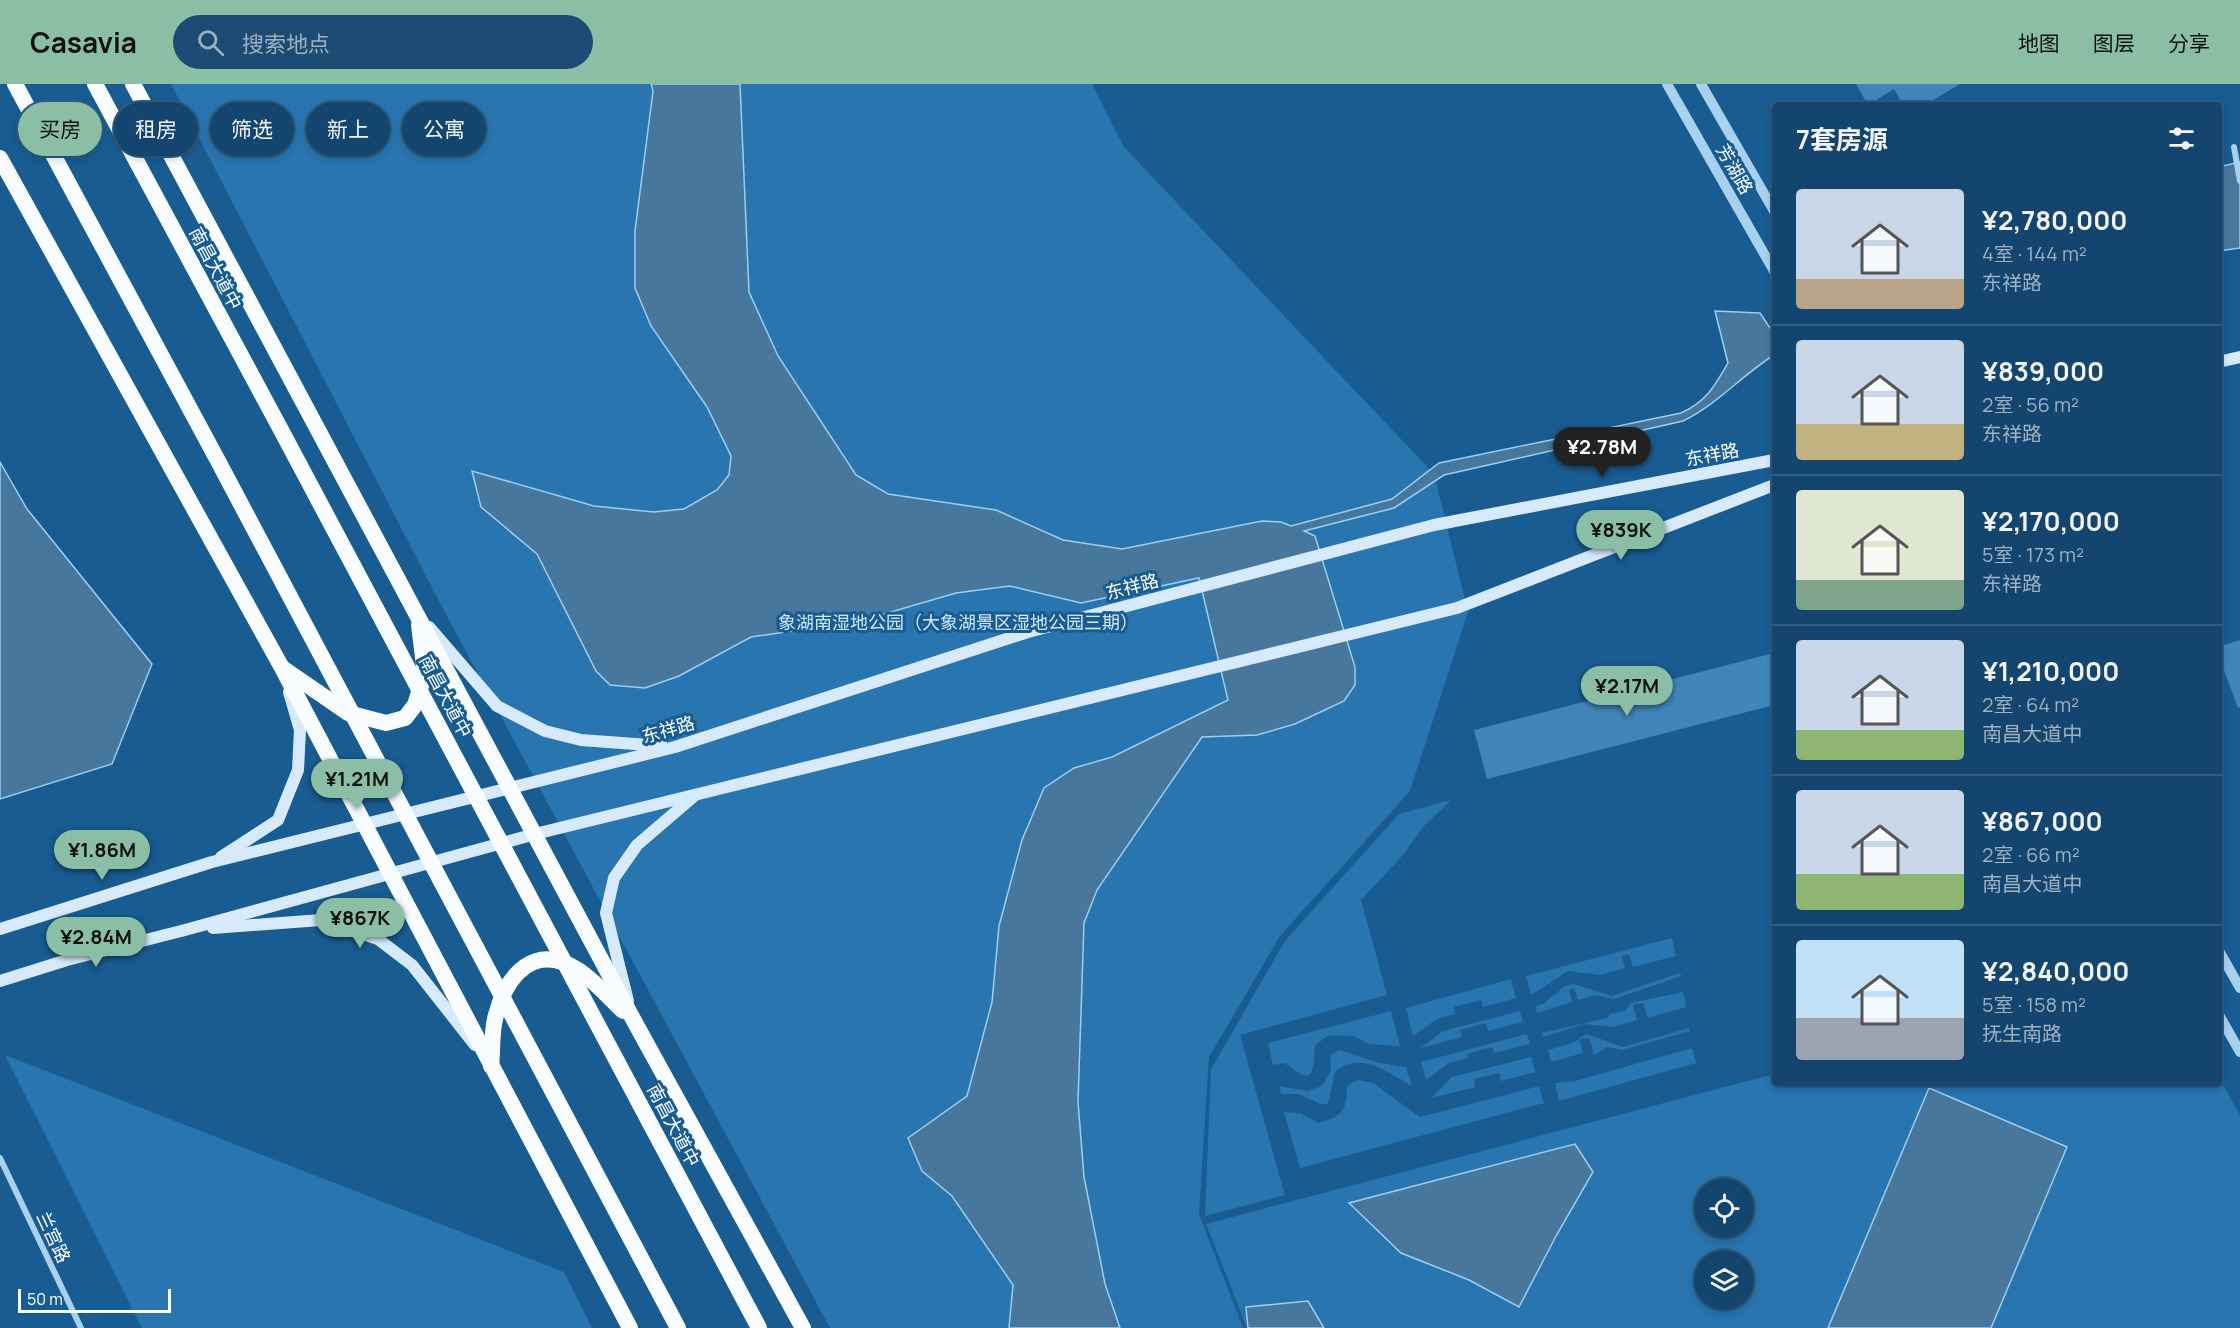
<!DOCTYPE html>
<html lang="zh">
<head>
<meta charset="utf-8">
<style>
	body { margin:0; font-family:Manrope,"Noto Sans SC",sans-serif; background:#1c4c73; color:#f1f3f6; height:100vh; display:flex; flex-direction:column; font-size:22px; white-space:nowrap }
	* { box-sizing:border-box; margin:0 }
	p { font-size:20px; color:#9db1c2 }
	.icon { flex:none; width:33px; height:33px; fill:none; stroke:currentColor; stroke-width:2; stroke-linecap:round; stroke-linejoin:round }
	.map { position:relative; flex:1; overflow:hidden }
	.side { position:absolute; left:1772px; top:18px; width:450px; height:984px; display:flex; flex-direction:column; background:#13456e; border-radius:6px; box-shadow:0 3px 9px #0003,0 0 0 2px #325d81 }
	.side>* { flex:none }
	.banner { position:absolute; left:18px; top:18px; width:570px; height:54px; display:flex; gap:12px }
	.buttons { position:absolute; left:1694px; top:1094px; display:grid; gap:12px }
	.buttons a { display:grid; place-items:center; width:60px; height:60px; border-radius:50%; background:#13456e; box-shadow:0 3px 9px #0003,0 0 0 2px #325d81; font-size:30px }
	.scale { position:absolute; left:18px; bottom:15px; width:153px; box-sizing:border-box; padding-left:6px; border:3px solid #fff; border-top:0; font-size:16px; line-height:21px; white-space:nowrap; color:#fff; -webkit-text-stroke:4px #195c92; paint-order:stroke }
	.price { position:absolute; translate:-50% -51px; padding:0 14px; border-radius:21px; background:#8abfa5; color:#111; font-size:20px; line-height:39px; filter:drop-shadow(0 2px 3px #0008) }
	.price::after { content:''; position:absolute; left:50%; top:36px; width:18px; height:14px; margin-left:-9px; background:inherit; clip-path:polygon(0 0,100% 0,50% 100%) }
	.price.current { background:#222; color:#fff }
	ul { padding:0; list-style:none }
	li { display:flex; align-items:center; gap:18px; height:150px; padding:0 24px }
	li+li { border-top:2px solid #325d81 }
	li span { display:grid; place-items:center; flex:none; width:168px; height:120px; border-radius:6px; color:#555 }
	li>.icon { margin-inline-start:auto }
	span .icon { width:72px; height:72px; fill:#fffc; stroke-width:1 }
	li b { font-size:26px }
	h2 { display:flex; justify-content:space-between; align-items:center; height:72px; padding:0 24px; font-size:26px }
	.chip { padding:0 21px; border-radius:27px; background:#13456e; box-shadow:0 3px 9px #0003,0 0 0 2px #325d81; font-size:21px; line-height:54px }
	.chip.current { background:#8abfa5; color:#111 }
	header { display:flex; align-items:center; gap:36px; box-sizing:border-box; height:84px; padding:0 30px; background:#8abfa5; color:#111 }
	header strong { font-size:28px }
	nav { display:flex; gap:33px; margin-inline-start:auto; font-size:21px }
	.search { width:420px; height:54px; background:#1c4c73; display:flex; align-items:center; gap:15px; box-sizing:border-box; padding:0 21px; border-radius:33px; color:#9db1c2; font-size:22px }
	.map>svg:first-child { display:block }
	.green { fill:#2875af; fill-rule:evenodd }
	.water { fill:#48779e; stroke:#9bcef2; stroke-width:1.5 }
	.building { fill:#4186ba }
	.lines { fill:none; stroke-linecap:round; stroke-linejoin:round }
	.minor { stroke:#a8d1f0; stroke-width:6 }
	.tertiary { stroke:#a8d1f0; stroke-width:10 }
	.secondary { stroke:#d6eafb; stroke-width:12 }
	.trunk { stroke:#f8fcff; stroke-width:16 }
	.labels { text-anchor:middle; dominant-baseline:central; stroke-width:6; stroke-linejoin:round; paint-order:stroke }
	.street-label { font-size:18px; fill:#fff; stroke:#195c92 }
	.park-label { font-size:18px; fill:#cfe8fb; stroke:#195c92 }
</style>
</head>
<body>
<header>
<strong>Casavia</strong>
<div class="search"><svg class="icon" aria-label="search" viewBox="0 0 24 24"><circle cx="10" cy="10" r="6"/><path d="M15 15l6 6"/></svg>搜索地点</div>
<nav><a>地图</a><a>图层</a><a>分享</a></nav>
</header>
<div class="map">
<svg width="2240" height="1244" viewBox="0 0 2240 1244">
	<rect width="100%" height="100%" fill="#195c92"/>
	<g class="green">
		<path d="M171 0H1092L1124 63 1434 390 1468 528 1410 707 1280 852 1209 973 1199 1130 1243 1244H830L441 521Z"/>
		<path d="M1451 716 1423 743 1402 772 1361 816 1387 911 1240 951 1285 1111 1205 1132 1211 985 1285 857 1399 730Z"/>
		<path d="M1672 854 1676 872 1633 883 1629 870 1622 872 1625 884 1600 891 1568 887 1531 911 1526 892Z"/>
		<path d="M1680 889 1681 892 1614 915 1595 911 1578 916 1574 904 1569 906 1572 918 1537 929 1536 922 1543 920 1565 902 1574 900 1612 912Z"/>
		<path d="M1511 895 1516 914 1483 923 1481 916 1454 923 1455 930 1437 935 1413 952 1406 924Z"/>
		<path d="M1683 908 1686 923 1648 934 1643 919 1633 921 1637 936 1613 943 1584 940 1543 953 1542 949 1607 934 1610 930 1625 927 1631 919Z"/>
		<path d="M1391 927 1400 962 1369 960 1353 952 1329 951 1315 961C1313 970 1317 998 1301 990 1295 987 1290 982 1284 979L1273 981 1268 959Z"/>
		<path d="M1520 927 1523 938 1488 947 1486 939 1460 946 1462 953 1421 964 1443 947Z"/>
		<path d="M1689 944 1690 947 1622 966 1607 963 1594 971 1590 955 1583 954 1579 956 1583 969 1551 978 1548 966 1573 959 1586 950 1623 963Z"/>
		<path d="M1527 950 1530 960 1494 969 1492 963 1467 970 1468 974 1449 979 1426 996 1421 978Z"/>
		<path d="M1692 964 1696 979 1559 1017 1555 999 1575 997Z"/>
		<path d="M1340 966 1379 979 1406 983 1412 1002C1388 989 1361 966 1335 988L1328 1020H1320L1299 1010H1281L1279 1002 1307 1007 1322 1002 1331 986 1330 971Z"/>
		<path d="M5 971 564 1188 592 1244H142Z"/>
		<path d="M1531 973 1535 988 1501 997 1499 989 1474 995 1475 1003 1431 1014 1452 993Z"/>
		<path d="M1774 990V999H2218L2219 993 2240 1032V1244H1247L1206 1140ZM1704 1104H1743V1143H1704ZM1704 1176H1743V1215H1704Z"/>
		<path d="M1358 996 1373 999 1420 1033 1539 1002 1544 1019 1300 1084 1284 1028 1300 1029 1318 1039C1332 1035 1344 1032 1346 1016 1347 1010 1346 1006 1348 1001Z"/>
	</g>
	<g class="water">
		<path d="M651 0H740L749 208 778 272 856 391 888 410 996 426 1063 456 1122 465 1262 437 1281 438 1291 442 1392 415 1439 379 1681 329C1706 318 1715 302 1728 279L1715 227 1760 229 1774 250V271C1742 291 1718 320 1683 337L1444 391 1394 424 1304 447 1315 452 1355 583V601L1344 617 1295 640 1257 651 1202 653 1097 806 1084 839 1078 1018 1084 1093 1105 1200 1120 1244H1009L1013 1201 952 1112 922 1087 908 1054 967 1012 992 918 999 842 1022 756 1044 704 1074 684 1112 673 1228 616 1199 494 1081 519 1010 502 956 509 860 537 751 553 679 592 645 604 610 601 596 587 537 470 481 423 472 387 594 422 654 428 684 425 717 406 729 391 731 372 707 323 651 242 635 204V147L653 7Z"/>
		<path d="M2240 78V164L2219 167 2218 83Z"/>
		<path d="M0 378 27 425 152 580 112 680 0 715Z"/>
		<path d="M1929 1004 2067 1063 1991 1244H1828Z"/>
		<path d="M1575 1060 1593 1088 1556 1152 1519 1223 1469 1196 1401 1169 1349 1119Z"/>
		<path d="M1308 1217 1324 1244H1248L1246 1223Z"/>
	</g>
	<g class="building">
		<path d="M1856 0H1960L1925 21H1903L1894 5 1868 21Z"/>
		<path d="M2240 556V623L2238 624 2218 570V563Z"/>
		<path d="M1774 569V621L1487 695 1474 646Z"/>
	</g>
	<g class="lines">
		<g class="minor">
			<path d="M2234 63 2240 97"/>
			<path d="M0 1074 81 1244"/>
		</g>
		<g class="tertiary">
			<path d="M1667 0 1774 187"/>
			<path d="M1701 0 1774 127"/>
			<path d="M2218 865 2240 904"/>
			<path d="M2218 929 2240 968"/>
		</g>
		<g class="secondary">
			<path d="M2218 278 2240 273"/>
			<path d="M429 543 497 622 545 647 581 656 662 662"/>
			<path d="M221 773 278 736 298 686 300 646 289 608"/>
			<path d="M213 844 321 836 378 855 412 881 475 961"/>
			<path d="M0 845 212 778 675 663 1028 548 1434 441 1774 376"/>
			<path d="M0 897 67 876 185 846 535 750 1457 524 1774 401"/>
			<path d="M628 917 606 829 614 794 637 761 693 713"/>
		</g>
		<g class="trunk">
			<path d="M15 0 217 375 678 1244"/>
			<path d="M95 0 280 344 759 1244"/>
			<path d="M133 0 633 935 803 1244"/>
			<path d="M0 74 281 582 630 1244"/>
			<path d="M284 585 348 629 386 639 405 634 415 621 425 589 419 541"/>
			<path d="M491 982C493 966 491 947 496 931 507 890 535 858 578 886 595 897 609 914 623 927"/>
		</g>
	</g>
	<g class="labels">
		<g class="street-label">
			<text transform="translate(1735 85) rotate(60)">芳湖路</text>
			<text transform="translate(216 184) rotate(62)">南昌大道中</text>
			<text transform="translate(1712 370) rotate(-11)">东祥路</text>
			<text transform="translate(1132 502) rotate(-15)">东祥路</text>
			<text transform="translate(446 612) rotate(62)">南昌大道中</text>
			<text transform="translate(668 645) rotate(-16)">东祥路</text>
			<text transform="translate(674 1041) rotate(62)">南昌大道中</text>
			<text transform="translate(54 1153) rotate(65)">兰宫路</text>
		</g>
		<g class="park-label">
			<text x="958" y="538">象湖南湿地公园（大象湖景区湿地公园三期）</text>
		</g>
	</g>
</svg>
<div class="buttons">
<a><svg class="icon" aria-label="locate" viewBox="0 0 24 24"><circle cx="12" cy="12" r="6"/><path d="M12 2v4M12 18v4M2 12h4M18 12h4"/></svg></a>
<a><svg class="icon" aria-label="layers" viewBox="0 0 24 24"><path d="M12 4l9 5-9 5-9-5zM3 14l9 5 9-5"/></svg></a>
</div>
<div class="scale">50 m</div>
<b class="price current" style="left:1602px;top:394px">¥2.78M</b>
<b class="price" style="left:1621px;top:477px">¥839K</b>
<b class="price" style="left:1627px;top:633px">¥2.17M</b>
<b class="price" style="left:357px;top:726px">¥1.21M</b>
<b class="price" style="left:102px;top:797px">¥1.86M</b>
<b class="price" style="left:360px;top:865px">¥867K</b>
<b class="price" style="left:96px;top:884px">¥2.84M</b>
<div class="banner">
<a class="chip current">买房</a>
<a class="chip">租房</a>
<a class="chip">筛选</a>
<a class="chip">新上</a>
<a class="chip">公寓</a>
</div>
<section class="side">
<h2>7套房源<svg class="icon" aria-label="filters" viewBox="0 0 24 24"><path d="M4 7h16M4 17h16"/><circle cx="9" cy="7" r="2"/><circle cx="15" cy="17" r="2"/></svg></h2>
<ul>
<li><span style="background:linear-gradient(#c9d6e8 75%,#b9a48a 0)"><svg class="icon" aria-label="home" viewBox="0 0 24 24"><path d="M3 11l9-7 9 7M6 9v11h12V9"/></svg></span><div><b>¥2,780,000</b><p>4室 · 144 m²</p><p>东祥路</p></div></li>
<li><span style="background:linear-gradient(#c9d6e8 70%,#c2b280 0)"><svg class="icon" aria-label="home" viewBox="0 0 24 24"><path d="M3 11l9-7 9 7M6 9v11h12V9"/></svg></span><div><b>¥839,000</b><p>2室 · 56 m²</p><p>东祥路</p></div></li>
<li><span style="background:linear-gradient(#dfe7d0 75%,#7fa58c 0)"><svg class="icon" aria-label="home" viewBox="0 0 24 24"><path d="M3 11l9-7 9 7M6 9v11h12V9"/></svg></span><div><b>¥2,170,000</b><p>5室 · 173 m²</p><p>东祥路</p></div></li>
<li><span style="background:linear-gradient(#c9d6e8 75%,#8fb573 0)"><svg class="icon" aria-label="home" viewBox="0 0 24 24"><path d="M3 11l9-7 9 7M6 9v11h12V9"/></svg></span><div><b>¥1,210,000</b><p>2室 · 64 m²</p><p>南昌大道中</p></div></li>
<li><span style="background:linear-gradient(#c9d6e8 70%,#8fb573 0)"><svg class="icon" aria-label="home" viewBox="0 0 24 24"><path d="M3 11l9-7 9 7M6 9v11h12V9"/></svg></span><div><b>¥867,000</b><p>2室 · 66 m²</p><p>南昌大道中</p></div></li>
<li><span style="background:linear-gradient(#bfe0f5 65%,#9aa5b1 0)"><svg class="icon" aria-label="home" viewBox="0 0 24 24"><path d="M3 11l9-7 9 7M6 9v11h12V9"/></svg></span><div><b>¥2,840,000</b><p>5室 · 158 m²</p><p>抚生南路</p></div></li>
</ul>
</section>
</div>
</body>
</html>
